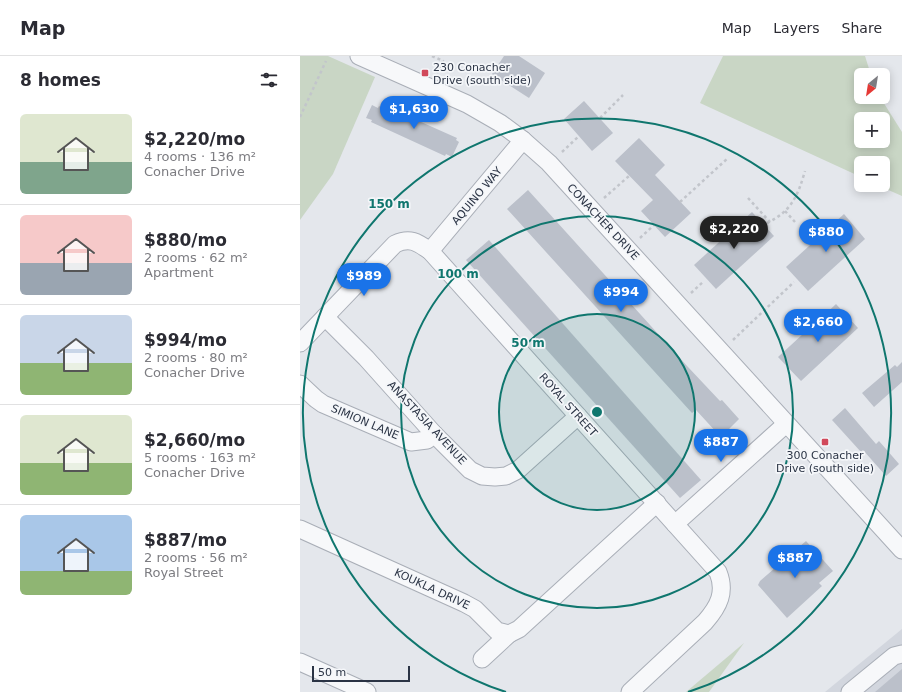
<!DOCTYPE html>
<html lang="en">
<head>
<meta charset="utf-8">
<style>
	body { margin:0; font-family:"DejaVu Sans",sans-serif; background:#f7f7f7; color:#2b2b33; height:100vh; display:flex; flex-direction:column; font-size:15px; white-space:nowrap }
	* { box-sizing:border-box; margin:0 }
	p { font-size:13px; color:#7c7c81 }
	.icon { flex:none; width:22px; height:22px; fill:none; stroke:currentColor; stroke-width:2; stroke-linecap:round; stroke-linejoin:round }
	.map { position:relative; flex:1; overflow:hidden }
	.panel { display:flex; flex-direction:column; background:#fff; width:300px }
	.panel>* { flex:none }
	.needle { width:26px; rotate:210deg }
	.tools { position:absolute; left:554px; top:12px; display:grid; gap:8px }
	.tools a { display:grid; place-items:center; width:36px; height:36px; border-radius:6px; background:#fff; box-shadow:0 2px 10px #0003; font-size:20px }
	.scale { position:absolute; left:12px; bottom:10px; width:98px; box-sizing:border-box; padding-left:4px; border:2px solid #2b3445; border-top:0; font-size:11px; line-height:14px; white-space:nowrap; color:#2b3445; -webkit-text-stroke:3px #f4f6f9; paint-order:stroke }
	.price { position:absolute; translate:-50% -34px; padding:0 9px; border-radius:14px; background:#1a73e8; color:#fff; font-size:13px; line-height:26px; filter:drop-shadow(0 1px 2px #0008) }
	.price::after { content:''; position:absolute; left:50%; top:24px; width:12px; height:9px; margin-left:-6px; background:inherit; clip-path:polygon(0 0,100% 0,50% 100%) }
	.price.current { background:#222; color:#fff }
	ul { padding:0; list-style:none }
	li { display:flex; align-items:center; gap:12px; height:100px; padding:0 20px }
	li+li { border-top:1px solid #e1e1e2 }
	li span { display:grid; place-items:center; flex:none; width:112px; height:80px; border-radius:6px; color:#555 }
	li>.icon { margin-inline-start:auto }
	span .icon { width:48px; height:48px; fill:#fffc; stroke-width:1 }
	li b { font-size:17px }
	h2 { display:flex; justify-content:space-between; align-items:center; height:48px; padding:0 20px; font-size:17px }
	header { display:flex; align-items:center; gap:24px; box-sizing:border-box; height:56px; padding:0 20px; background:#fff; border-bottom:1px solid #e1e1e2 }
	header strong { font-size:19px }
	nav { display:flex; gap:22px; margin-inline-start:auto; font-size:14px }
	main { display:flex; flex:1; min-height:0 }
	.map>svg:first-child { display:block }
	.built { fill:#d2d6de }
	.green { fill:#c9d6c5; fill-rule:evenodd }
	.building { fill:#bbc0ca }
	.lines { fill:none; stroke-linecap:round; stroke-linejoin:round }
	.minor-casing { stroke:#a9aeb7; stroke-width:19 }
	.path { stroke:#c2c5cb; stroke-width:2.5; stroke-dasharray:3 3; stroke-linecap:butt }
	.minor { stroke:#f7f8fa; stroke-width:17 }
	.ring { fill:none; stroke:#0f766e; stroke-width:2 }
	.poi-dot { fill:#d1495b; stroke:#f4f6f9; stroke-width:1.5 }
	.labels { text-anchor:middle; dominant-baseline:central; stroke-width:3.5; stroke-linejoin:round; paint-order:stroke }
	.poi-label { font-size:11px; fill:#2b3445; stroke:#f4f6f9; text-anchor:start }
	.street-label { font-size:11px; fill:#2b3445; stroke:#f4f6f9 }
	.centre { fill:#0f766e; stroke:#f4f6f9; stroke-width:2 }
	.ring-label { font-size:12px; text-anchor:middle; font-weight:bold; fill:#0f766e; stroke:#f4f6f9; stroke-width:3.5; stroke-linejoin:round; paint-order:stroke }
</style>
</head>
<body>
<header>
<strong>Map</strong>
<nav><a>Map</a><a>Layers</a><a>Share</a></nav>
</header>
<main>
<section class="panel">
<h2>8 homes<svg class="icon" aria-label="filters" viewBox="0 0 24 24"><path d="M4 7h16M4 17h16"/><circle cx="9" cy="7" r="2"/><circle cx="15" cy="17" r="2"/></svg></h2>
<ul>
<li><span style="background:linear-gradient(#dfe7d0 60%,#7fa58c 0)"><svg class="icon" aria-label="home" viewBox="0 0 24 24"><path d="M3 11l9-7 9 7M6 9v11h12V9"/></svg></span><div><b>$2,220/mo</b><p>4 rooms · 136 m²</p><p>Conacher Drive</p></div></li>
<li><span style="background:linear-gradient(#f6c9c9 60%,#9aa5b1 0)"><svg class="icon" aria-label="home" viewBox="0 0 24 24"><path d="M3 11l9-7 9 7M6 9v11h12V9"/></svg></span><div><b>$880/mo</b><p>2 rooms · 62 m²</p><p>Apartment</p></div></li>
<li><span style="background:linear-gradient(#c9d6e8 60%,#8fb573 0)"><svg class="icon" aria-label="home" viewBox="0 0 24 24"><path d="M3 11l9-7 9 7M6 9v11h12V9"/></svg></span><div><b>$994/mo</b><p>2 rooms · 80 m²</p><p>Conacher Drive</p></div></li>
<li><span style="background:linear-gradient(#dfe7d0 60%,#8fb573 0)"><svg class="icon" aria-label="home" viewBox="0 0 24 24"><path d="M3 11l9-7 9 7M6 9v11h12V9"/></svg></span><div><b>$2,660/mo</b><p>5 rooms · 163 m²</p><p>Conacher Drive</p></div></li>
<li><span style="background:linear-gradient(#a9c7e8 70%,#8fb573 0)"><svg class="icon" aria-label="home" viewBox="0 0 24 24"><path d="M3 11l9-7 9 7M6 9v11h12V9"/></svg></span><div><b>$887/mo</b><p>2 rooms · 56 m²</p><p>Royal Street</p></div></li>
</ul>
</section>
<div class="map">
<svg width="602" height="636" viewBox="0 0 602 636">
	<rect width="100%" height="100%" fill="#e4e7ec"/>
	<path class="built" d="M602 573V636H525Z"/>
	<g class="green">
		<path d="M0 0H28L75 21 33 118 0 164Z"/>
		<path d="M423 0H565L571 19H561V41H580L602 76V140L577 129H583V107H561V121L400 47ZM561 63H583V85H561Z"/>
		<path d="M444 587 409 636H386Z"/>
	</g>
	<g class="building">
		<path d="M204 0H219L245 17 229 42 192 18Z"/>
		<path d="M284 45 313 77 292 95 264 63Z"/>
		<path d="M72 49 78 52 79 50 82 52 83 49 157 82 156 84 159 86 152 101 146 98 145 100 71 66 72 64 66 62Z"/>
		<path d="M339 82 365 109 355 119 391 157 365 181 341 155 353 144 315 105Z"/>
		<path d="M228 134 388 311 420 345 422 344 439 363 426 376 424 373 418 378 396 354 392 357 207 153Z"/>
		<path d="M452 156 474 180 416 233 394 209Z"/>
		<path d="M544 158 565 183 508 235 486 211Z"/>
		<path d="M189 184 401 424 380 442 166 204Z"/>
		<path d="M536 248 558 272 501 325 478 301 503 278 501 276 509 269 512 271Z"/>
		<path d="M602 306V326L574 351 562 337 595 309 597 311Z"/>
		<path d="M545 352 576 388 579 385 599 408 586 420 563 394 561 396 532 364Z"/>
		<path d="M506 485 533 515 519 527 522 530 487 562 458 529 460 525Z"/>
		<path d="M602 613V636H575Z"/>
	</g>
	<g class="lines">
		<defs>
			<g id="minor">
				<path d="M59 0 167 48 200 67 223 84 249 107 602 494"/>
				<path d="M130 195 223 84"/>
				<path d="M25 261 66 302 134 378 170 414 182 420 195 421 206 420 218 414 278 360"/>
				<path d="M0 287 95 188C110 181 117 186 130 195L418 516C426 536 419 550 405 566L330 636"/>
				<path d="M0 328 16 343 23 348 111 386 127 384 134 378"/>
				<path d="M375 468 486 368"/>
				<path d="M0 473 164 547 175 553 197 575 209 578 219 573 357 447"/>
				<path d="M182 603 209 578"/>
				<path d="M0 606 67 636"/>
				<path d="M550 636 594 600 602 598"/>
			</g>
		</defs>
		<use href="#minor" class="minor-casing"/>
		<g class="path">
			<path d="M132 0 143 5 137 17"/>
			<path d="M0 61 26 5"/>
			<path d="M300 62 323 39"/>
			<path d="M262 96 279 80"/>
			<path d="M304 142 329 120"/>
			<path d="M448 142 470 166"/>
			<path d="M380 146 428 102"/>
			<path d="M485 155 495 166"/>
			<path d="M467 167C492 155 498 139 505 115"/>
			<path d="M340 182 354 169"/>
			<path d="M391 237 404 225"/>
			<path d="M433 284 494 226"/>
		</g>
		<use href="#minor" class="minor"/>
	</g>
	<circle cx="297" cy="356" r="98" fill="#0f766e" fill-opacity=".12"/>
	<g class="ring">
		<circle cx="297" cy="356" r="98"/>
		<circle cx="297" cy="356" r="196"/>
		<path d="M206 636A294 294 0 1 1 388 636"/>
	</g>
	<g class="poi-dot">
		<rect x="121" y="13" width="8" height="8" rx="2"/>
		<rect x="521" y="382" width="8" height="8" rx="2"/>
	</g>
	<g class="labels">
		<g class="poi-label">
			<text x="133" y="11">230 Conacher<tspan x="133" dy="13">Drive (south side)</tspan></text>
			<text x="525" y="399" text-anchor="middle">300 Conacher<tspan x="525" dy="13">Drive (south side)</tspan></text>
		</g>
		<g class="street-label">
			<text transform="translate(177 140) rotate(-50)">AQUINO WAY</text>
			<text transform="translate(303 166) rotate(47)">CONACHER DRIVE</text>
			<text transform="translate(268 349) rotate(48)">ROYAL STREET</text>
			<text transform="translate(65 366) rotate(23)">SIMION LANE</text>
			<text transform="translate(127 367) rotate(47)">ANASTASIA AVENUE</text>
			<text transform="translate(132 533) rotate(25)">KOUKLA DRIVE</text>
		</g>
	</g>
	<circle cx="297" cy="356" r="6" class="centre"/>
	<g class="ring-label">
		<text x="89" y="152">150 m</text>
		<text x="158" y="222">100 m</text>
		<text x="228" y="291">50 m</text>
	</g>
</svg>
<div class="tools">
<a><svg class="needle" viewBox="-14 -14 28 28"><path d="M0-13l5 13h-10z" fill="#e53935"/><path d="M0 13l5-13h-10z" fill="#7c7c81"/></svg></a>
<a>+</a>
<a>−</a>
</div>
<div class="scale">50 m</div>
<b class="price" style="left:114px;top:74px">$1,630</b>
<b class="price current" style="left:434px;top:194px">$2,220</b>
<b class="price" style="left:526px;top:197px">$880</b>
<b class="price" style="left:64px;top:241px">$989</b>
<b class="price" style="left:321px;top:257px">$994</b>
<b class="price" style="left:518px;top:287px">$2,660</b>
<b class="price" style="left:421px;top:407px">$887</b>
<b class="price" style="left:495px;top:523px">$887</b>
</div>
</main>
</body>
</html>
